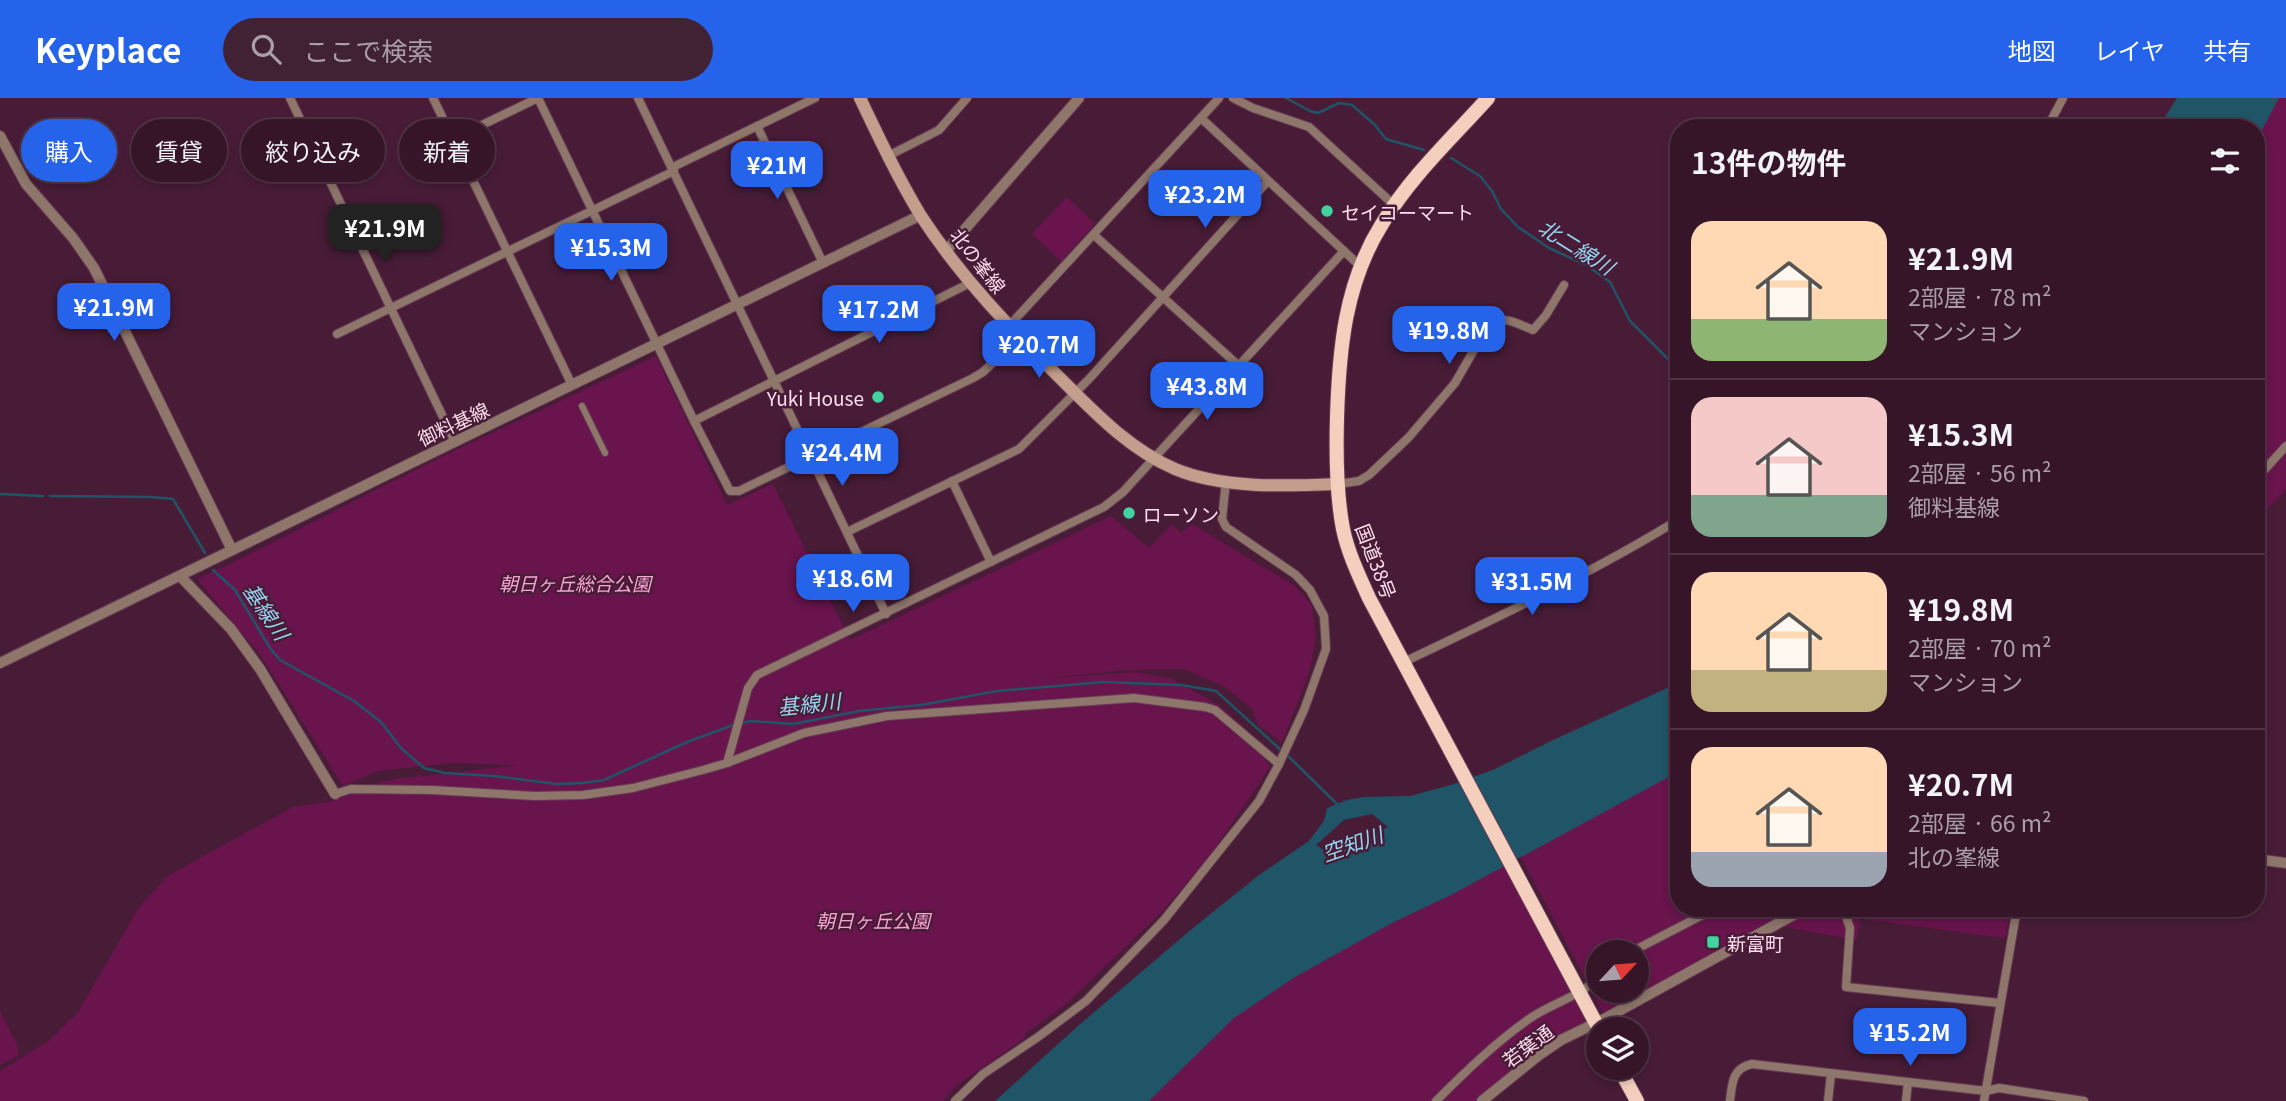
<!DOCTYPE html>
<html lang="ja">
<head>
<meta charset="utf-8">
<style>
	body { margin:0; font-family:Georgia,"Noto Sans JP",serif; background:#412235; color:#f1f3f6; height:100vh; display:flex; flex-direction:column; font-size:26px; white-space:nowrap }
	* { box-sizing:border-box; margin:0 }
	p { font-size:23px; color:#aa9fa8 }
	.icon { flex:none; width:38px; height:38px; fill:none; stroke:currentColor; stroke-width:2; stroke-linecap:round; stroke-linejoin:round }
	.map { position:relative; flex:1; overflow:hidden }
	.drawer { position:absolute; left:1670px; top:21px; width:595px; height:798px; display:flex; flex-direction:column; background:#361529; border-radius:28px; box-shadow:0 4px 10px #0003,0 0 0 2px #503446 }
	.drawer>* { flex:none }
	.guide { position:absolute; left:21px; top:21px; width:665px; height:63px; display:flex; gap:14px }
	.needle { width:46px; rotate:64deg }
	.buttons { position:absolute; left:1586px; top:842px; display:grid; gap:14px }
	.buttons a { display:grid; place-items:center; width:63px; height:63px; border-radius:50%; background:#361529; box-shadow:0 4px 10px #0003,0 0 0 2px #503446; font-size:35px }
	.price { position:absolute; translate:-50% -60px; padding:0 16px; border-radius:14px; background:#2563eb; color:#fff; font-size:23px; line-height:46px; filter:drop-shadow(0 2px 4px #0008) }
	.price::after { content:''; position:absolute; left:50%; top:42px; width:21px; height:16px; margin-left:-10px; background:inherit; clip-path:polygon(0 0,100% 0,50% 100%) }
	.price.active { background:#222; color:#fff }
	ul { padding:0; list-style:none }
	li { display:flex; align-items:center; gap:21px; height:175px; padding:0 21px }
	li+li { border-top:2px solid #503446 }
	li span { display:grid; place-items:center; flex:none; width:196px; height:140px; border-radius:21px; color:#555 }
	li>.icon { margin-inline-start:auto }
	span .icon { width:84px; height:84px; fill:#fffc; stroke-width:1 }
	li b { font-size:30px }
	h2 { display:flex; justify-content:space-between; align-items:center; height:84px; padding:0 21px; font-size:30px }
	.pill { padding:0 24px; border-radius:32px; background:#361529; box-shadow:0 4px 10px #0003,0 0 0 2px #503446; font-size:24px; line-height:63px }
	.pill.active { background:#2563eb; color:#fff }
	header { display:flex; align-items:center; gap:42px; box-sizing:border-box; height:98px; padding:0 35px; background:#2563eb; color:#fff }
	header strong { font-size:33px }
	nav { display:flex; gap:38px; margin-inline-start:auto; font-size:24px }
	.search { width:490px; height:63px; background:#412235; display:flex; align-items:center; gap:18px; box-sizing:border-box; padding:0 24px; border-radius:38px; color:#aa9fa8; font-size:26px }
	.map>svg:first-child { display:block }
	.green { fill:#69144c; fill-rule:evenodd }
	.water { fill:#205467; fill-rule:evenodd }
	.lines { fill:none; stroke-linecap:round; stroke-linejoin:round }
	.stream { stroke:#205467; stroke-width:2.5 }
	.pedestrian-casing { stroke:#653b54; stroke-width:8 }
	.minor-casing { stroke:#653b54; stroke-width:10 }
	.tertiary-casing { stroke:#653b54; stroke-width:12 }
	.secondary-casing { stroke:#653b54; stroke-width:14 }
	.trunk-casing { stroke:#653b54; stroke-width:16 }
	.pedestrian { stroke:#8e766b; stroke-width:6 }
	.minor { stroke:#8e766b; stroke-width:8 }
	.tertiary { stroke:#8e766b; stroke-width:10 }
	.secondary { stroke:#c49e8c; stroke-width:12 }
	.trunk { stroke:#f4cfbe; stroke-width:14 }
	.poi-dot { fill:#41d4a1; stroke:#481c37; stroke-width:2.5 }
	.labels { text-anchor:middle; dominant-baseline:central; stroke-width:5; stroke-linejoin:round; paint-order:stroke }
	.poi-label { font-size:19px; fill:#fcdeed; stroke:#481c37; text-anchor:start }
	.street-label { font-size:19px; fill:#fcdeed; stroke:#481c37 }
	.park-label { font-size:19px; font-style:italic; fill:#f7a5d3; stroke:#481c37 }
	.water-label { font-size:21px; font-style:italic; fill:#94d4ef; stroke:#481c37 }
</style>
</head>
<body>
<header>
<strong>Keyplace</strong>
<div class="search"><svg class="icon" aria-label="search" viewBox="0 0 24 24"><circle cx="10" cy="10" r="6"/><path d="M15 15l6 6"/></svg>ここで検索</div>
<nav><a>地図</a><a>レイヤ</a><a>共有</a></nav>
</header>
<div class="map">
<svg width="2286" height="1003" viewBox="0 0 2286 1003">
	<rect width="100%" height="100%" fill="#481c37"/>
	<g class="green">
		<path d="M2273 0H2286V391L2256 423V32Z"/>
		<path d="M1067 99 1095 126 1061 163 1032 136Z"/>
		<path d="M656 258 727 407 773 386 850 542 1111 418 1149 450 1172 426 1181 435 1192 426 1295 488 1312 508 1316 539 1310 572 1281 647 1278 641 1258 627 1252 611 1225 589 1184 571 1126 572 1047 580 1137 574 1172 581 1219 607 1242 627 1270 669 1212 755 1161 815 1064 908 1026 935 1025 940 957 987 943 1003H0V973L50 942 78 914 139 809 169 777 293 709 329 704 380 684 396 681 518 667 453 665 378 673 343 688 259 555 197 481 232 465 445 357Z"/>
		<path d="M1678 669V810H2011L2005 840 1861 821 1856 842 1775 827 1606 920 1516 750ZM1598 854H1636V892H1598Z"/>
		<path d="M1501 759 1589 928 1482 1003H1135L1261 890Z"/>
		<path d="M0 913 17 946 19 957 0 967Z"/>
	</g>
	<g class="water">
		<path d="M2177 0H2279L2256 43V30H2158Z"/>
		<path d="M1678 585V674L1451 797 1392 825 1295 879 1234 920 1149 1003H995L1079 927 1193 830 1259 777 1309 743 1324 723 1327 710 1347 702 1364 699 1410 698 1451 687 1495 671 1551 643ZM1372 716 1388 729 1331 757 1316 747 1344 722Z"/>
	</g>
	<g class="lines">
		<g class="stream">
			<path d="M1286 0 1310 13 1318 15 1339 5 1352 7 1375 27 1386 41 1424 52"/>
			<path d="M1451 60 1480 78 1492 93 1501 111 1518 129 1549 150 1586 167 1610 184 1630 223 1678 271"/>
			<path d="M0 396 43 398"/>
			<path d="M50 398 151 399 173 401 205 455"/>
			<path d="M213 472 235 492 270 550 280 562 354 603 381 624 401 650 424 670 445 675 494 678 556 686 583 685 604 682 687 644 736 626"/>
			<path d="M742 625 750 623 793 626 859 613 921 607 997 593 1103 584 1182 587 1216 593 1282 653"/>
			<path d="M1287 657 1337 706"/>
		</g>
		<defs>
			<path id="pedestrian" d="M582 308 605 355"/>
			<g id="minor">
				<path d="M290 0 455 344"/>
				<path d="M433 0 572 287"/>
				<path d="M638 0 886 516"/>
				<path d="M1233 0 1253 10 1309 29 1394 107"/>
				<path d="M1201 20 1360 168"/>
				<path d="M757 28 823 165"/>
				<path d="M2047 30 2063 0"/>
				<path d="M453 41 538 0 694 323 730 393H739L973 280 983 274 1020 239"/>
				<path d="M888 58 939 32 967 0"/>
				<path d="M673 69 815 0"/>
				<path d="M1094 137 1239 268"/>
				<path d="M1009 228 1219 0"/>
				<path d="M337 236 674 73"/>
				<path d="M694 323 970 185"/>
				<path d="M2256 381 2286 348"/>
				<path d="M952 383 991 464"/>
				<path d="M1338 386 1359 383 1369 377 1409 339 1455 285 1490 224C1506 218 1518 226 1533 232L1546 217 1564 187"/>
				<path d="M847 434 1019 351 1089 281 1268 83"/>
				<path d="M1404 564C1498 519 1590 476 1678 422"/>
				<path d="M727 665 748 590 757 577 1104 409 1123 394 1344 153"/>
				<path d="M335 696 351 691 432 692 534 698 583 697 633 690 703 672 727 665 804 635 887 618 1134 600 1205 609 1215 612 1279 666"/>
				<path d="M1843 810 1850 830 1846 889 2000 905"/>
				<path d="M1631 854 1716 810"/>
				<path d="M955 1003 983 976 1038 939 1086 903 1141 846 1164 822 1259 703 1279 666 1304 612 1326 551 1324 518 1310 492 1296 477 1226 429 1222 421 1226 383"/>
				<path d="M1436 1003C1465 974 1495 945 1529 921 1550 906 1579 899 1598 880"/>
				<path d="M1730 1003C1732 986 1732 970 1752 966L1986 993 1999 990 2084 1003"/>
				<path d="M1828 1003 1831 976"/>
				<path d="M1906 1003 1908 984"/>
				<path d="M1984 1003 2017 810"/>
			</g>
			<g id="tertiary">
				<path d="M0 38 26 86 73 140 94 170 232 452"/>
				<path d="M946 153 1079 0"/>
				<path d="M180 478 231 531 260 571 335 696"/>
				<path d="M0 565 921 117"/>
				<path d="M2256 761 2286 765"/>
				<path d="M1482 1003 1539 957 1561 942 1606 920 1806 810"/>
			</g>
			<path id="secondary" d="M860 0C879 40 898 80 921 118 960 178 1009 229 1059 279 1094 314 1129 351 1175 371 1223 391 1287 388 1338 386"/>
			<g id="trunk">
				<path d="M1488 0C1452 40 1410 79 1382 126 1345 185 1339 251 1337 320 1336 356 1336 395 1343 431 1348 455 1359 478 1369 500L1599 931"/>
				<path d="M1619 970 1637 1003"/>
			</g>
		</defs>
		<use href="#pedestrian" class="pedestrian-casing"/>
		<use href="#minor" class="minor-casing"/>
		<use href="#tertiary" class="tertiary-casing"/>
		<use href="#secondary" class="secondary-casing"/>
		<use href="#trunk" class="trunk-casing"/>
		<use href="#pedestrian" class="pedestrian"/>
		<use href="#minor" class="minor"/>
		<use href="#tertiary" class="tertiary"/>
		<use href="#secondary" class="secondary"/>
		<use href="#trunk" class="trunk"/>
	</g>
	<g class="poi-dot">
		<circle cx="1327" cy="113" r="7"/>
		<circle cx="878" cy="299" r="7"/>
		<circle cx="1129" cy="415" r="7"/>
		<rect x="1706" y="837" width="14" height="14" rx="3.5"/>
	</g>
	<g class="labels">
		<g class="poi-label">
			<text x="1341" y="113">セイコーマート</text>
			<text x="864" y="299" text-anchor="end">Yuki House</text>
			<text x="1143" y="415">ローソン</text>
			<text x="1727" y="844">新富町</text>
		</g>
		<g class="street-label">
			<text transform="translate(979 162) rotate(52)">北の峯線</text>
			<text transform="translate(453 325) rotate(-25)">御料基線</text>
			<text transform="translate(1377 463) rotate(69)">国道38号</text>
			<text transform="translate(1527 947) rotate(-36)">若葉通</text>
		</g>
		<g class="park-label">
			<text x="575" y="484">朝日ヶ丘総合公園</text>
			<text x="873" y="821">朝日ヶ丘公園</text>
		</g>
		<g class="water-label">
			<text transform="translate(1577 148) rotate(32)">北二線川</text>
			<text transform="translate(267 513) rotate(56)">基線川</text>
			<text transform="translate(809 605) rotate(-6)">基線川</text>
			<text transform="translate(1352 745) rotate(-19)">空知川</text>
		</g>
	</g>
</svg>
<div class="buttons">
<a><svg class="needle" viewBox="-14 -14 28 28"><path d="M0-13l5 13h-10z" fill="#e53935"/><path d="M0 13l5-13h-10z" fill="#aa9fa8"/></svg></a>
<a><svg class="icon" aria-label="layers" viewBox="0 0 24 24"><path d="M12 4l9 5-9 5-9-5zM3 14l9 5 9-5"/></svg></a>
</div>
<b class="price" style="left:777px;top:103px">¥21M</b>
<b class="price" style="left:1205px;top:132px">¥23.2M</b>
<b class="price active" style="left:385px;top:166px">¥21.9M</b>
<b class="price" style="left:611px;top:185px">¥15.3M</b>
<b class="price" style="left:114px;top:245px">¥21.9M</b>
<b class="price" style="left:879px;top:247px">¥17.2M</b>
<b class="price" style="left:1449px;top:268px">¥19.8M</b>
<b class="price" style="left:1039px;top:282px">¥20.7M</b>
<b class="price" style="left:1207px;top:324px">¥43.8M</b>
<b class="price" style="left:842px;top:390px">¥24.4M</b>
<b class="price" style="left:853px;top:516px">¥18.6M</b>
<b class="price" style="left:1532px;top:519px">¥31.5M</b>
<b class="price" style="left:1910px;top:970px">¥15.2M</b>
<div class="guide">
<a class="pill active">購入</a>
<a class="pill">賃貸</a>
<a class="pill">絞り込み</a>
<a class="pill">新着</a>
</div>
<section class="drawer">
<h2>13件の物件<svg class="icon" aria-label="filters" viewBox="0 0 24 24"><path d="M4 7h16M4 17h16"/><circle cx="9" cy="7" r="2"/><circle cx="15" cy="17" r="2"/></svg></h2>
<ul>
<li><span style="background:linear-gradient(#ffd9b3 70%,#8fb573 0)"><svg class="icon" aria-label="home" viewBox="0 0 24 24"><path d="M3 11l9-7 9 7M6 9v11h12V9"/></svg></span><div><b>¥21.9M</b><p>2部屋 · 78 m²</p><p>マンション</p></div></li>
<li><span style="background:linear-gradient(#f6c9c9 70%,#7fa58c 0)"><svg class="icon" aria-label="home" viewBox="0 0 24 24"><path d="M3 11l9-7 9 7M6 9v11h12V9"/></svg></span><div><b>¥15.3M</b><p>2部屋 · 56 m²</p><p>御料基線</p></div></li>
<li><span style="background:linear-gradient(#ffd9b3 70%,#c2b280 0)"><svg class="icon" aria-label="home" viewBox="0 0 24 24"><path d="M3 11l9-7 9 7M6 9v11h12V9"/></svg></span><div><b>¥19.8M</b><p>2部屋 · 70 m²</p><p>マンション</p></div></li>
<li><span style="background:linear-gradient(#ffd9b3 75%,#9aa5b1 0)"><svg class="icon" aria-label="home" viewBox="0 0 24 24"><path d="M3 11l9-7 9 7M6 9v11h12V9"/></svg></span><div><b>¥20.7M</b><p>2部屋 · 66 m²</p><p>北の峯線</p></div></li>
</ul>
</section>
</div>
</body>
</html>
